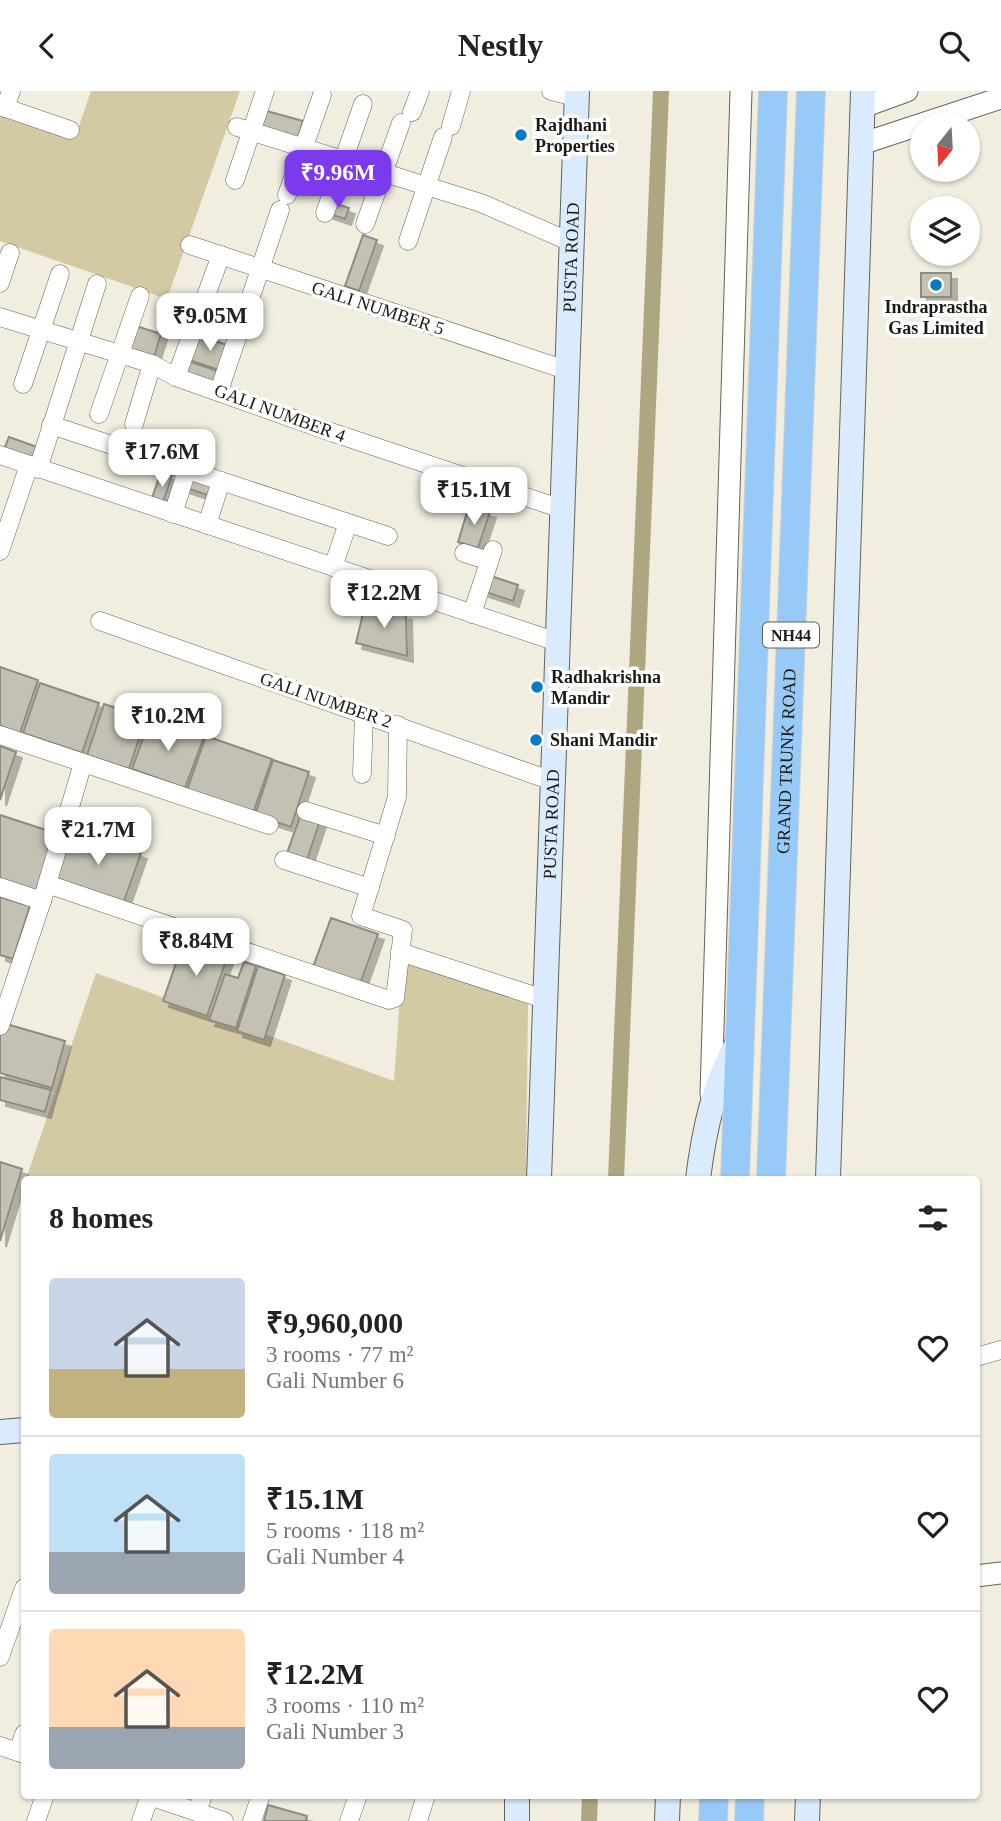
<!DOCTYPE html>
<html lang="en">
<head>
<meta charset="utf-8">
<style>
	body { margin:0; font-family:Georgia,serif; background:#f6f6f6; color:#222; height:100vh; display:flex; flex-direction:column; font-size:26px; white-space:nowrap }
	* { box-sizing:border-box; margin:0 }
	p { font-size:23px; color:#767676 }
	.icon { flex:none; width:38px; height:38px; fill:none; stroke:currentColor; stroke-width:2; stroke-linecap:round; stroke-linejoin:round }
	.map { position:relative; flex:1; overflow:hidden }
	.drawer { position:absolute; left:21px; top:1085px; width:959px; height:623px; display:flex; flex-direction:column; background:#fff; border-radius:7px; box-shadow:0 2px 5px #0004 }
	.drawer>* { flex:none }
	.needle { width:46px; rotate:198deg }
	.controls { position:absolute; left:910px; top:21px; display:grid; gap:14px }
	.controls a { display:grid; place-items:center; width:70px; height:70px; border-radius:50%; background:#fff; box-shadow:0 2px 5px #0004; font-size:35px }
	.price { position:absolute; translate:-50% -60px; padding:0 16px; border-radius:14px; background:#fff; color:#222; font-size:23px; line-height:46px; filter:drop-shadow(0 2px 4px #0008) }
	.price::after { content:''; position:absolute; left:50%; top:42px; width:21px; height:16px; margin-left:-10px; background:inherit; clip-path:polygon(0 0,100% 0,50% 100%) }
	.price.active { background:#7c3aed; color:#fff }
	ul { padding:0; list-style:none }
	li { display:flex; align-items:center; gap:21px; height:175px; padding:0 28px }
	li+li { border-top:2px solid #e0e0e0 }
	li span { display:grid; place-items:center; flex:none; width:196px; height:140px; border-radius:7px; color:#555 }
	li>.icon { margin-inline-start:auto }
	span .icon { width:84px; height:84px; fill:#fffc; stroke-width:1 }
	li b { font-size:30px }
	h2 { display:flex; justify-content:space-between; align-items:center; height:84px; padding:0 28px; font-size:30px }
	header { display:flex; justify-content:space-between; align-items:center; height:91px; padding:0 28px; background:#fff; font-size:32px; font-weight:800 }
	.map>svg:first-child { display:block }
	.green { fill:#d3caa4 }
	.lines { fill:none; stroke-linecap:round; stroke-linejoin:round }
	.canal { stroke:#aea681; stroke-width:16 }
	.building { fill:#c4c1b4; stroke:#8e8b7f; stroke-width:2; filter:url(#shadow) }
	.minor-casing { stroke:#666358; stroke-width:19 }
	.tertiary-casing { stroke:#666358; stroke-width:23 }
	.secondary-casing { stroke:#666358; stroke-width:26 }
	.trunk-casing { stroke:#d1d1d0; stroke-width:30 }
	.minor { stroke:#fff; stroke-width:18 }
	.tertiary { stroke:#fff; stroke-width:21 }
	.secondary { stroke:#d9ebfc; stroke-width:24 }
	.trunk { stroke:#98caf7; stroke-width:28 }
	.poi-dot { fill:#0a78c2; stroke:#fff; stroke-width:2.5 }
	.labels { text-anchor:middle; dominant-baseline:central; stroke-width:7; stroke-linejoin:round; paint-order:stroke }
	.shield { fill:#fff; stroke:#5f5f5b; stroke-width:2 }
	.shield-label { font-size:16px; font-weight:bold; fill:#1b1a15 }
	.poi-label { font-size:18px; font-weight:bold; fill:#1b1a15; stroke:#fff; text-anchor:start }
	.street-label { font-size:18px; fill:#1b1a15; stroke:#fff }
</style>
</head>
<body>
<header><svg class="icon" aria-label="back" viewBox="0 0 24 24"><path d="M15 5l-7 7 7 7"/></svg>Nestly<svg class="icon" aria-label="search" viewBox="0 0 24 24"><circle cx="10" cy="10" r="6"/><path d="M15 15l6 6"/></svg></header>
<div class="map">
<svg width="1001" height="1730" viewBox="0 0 1001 1730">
	<defs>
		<filter id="shadow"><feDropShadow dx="6" dy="6" stdDeviation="0" flood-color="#0004"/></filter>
	</defs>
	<rect width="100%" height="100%" fill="#f1eee0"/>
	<g class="green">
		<path d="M91 0H240L167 208 0 150V21L75 47Z"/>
		<path d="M403 864 528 913 526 1088H26L96 882 394 990Z"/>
	</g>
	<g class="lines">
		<g class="canal">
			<path d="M616 1088 661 0"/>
			<path d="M589 1730 590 1704"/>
		</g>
	</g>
	<g class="building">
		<path d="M263 19 303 30 297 50 258 38Z"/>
		<path d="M331 111 349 117 345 128 327 122Z"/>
		<path d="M363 144 377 149 359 200 345 195Z"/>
		<rect x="921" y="182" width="30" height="24"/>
		<path d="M136 235 161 243 153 269 128 261Z"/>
		<path d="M197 244 230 255 222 280 189 269Z"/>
		<path d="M188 270 223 282 218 298 183 286Z"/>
		<path d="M9 346 43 358 38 373 3 361Z"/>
		<path d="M161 381 172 385 162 414 151 410Z"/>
		<path d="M186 387 213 396 210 405 183 396Z"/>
		<path d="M469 415 490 421 478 457 458 451Z"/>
		<path d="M488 484 518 494 513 510 483 500Z"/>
		<path d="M365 514 406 523 407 565 356 552Z"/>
		<path d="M0 576 38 589 20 642 0 635Z"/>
		<path d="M40 592 99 612 82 662 23 642Z"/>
		<path d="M104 613 146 627 129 678 87 664Z"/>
		<path d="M150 627 204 646 185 697 132 678Z"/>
		<path d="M206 645 272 668 253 722 187 699Z"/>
		<path d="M0 655 16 661 0 709Z"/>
		<path d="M273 669 309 681 291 736 255 724Z"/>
		<path d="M301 723 320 730 306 772 286 765Z"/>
		<path d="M0 724 55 742 36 800 0 788Z"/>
		<path d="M73 739 141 762 123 813 55 790Z"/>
		<path d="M0 806 30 815 13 868 0 864Z"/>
		<path d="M331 827 378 843 359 896 312 879Z"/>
		<path d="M184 849 228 864 207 925 163 910Z"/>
		<path d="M244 871 256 875 236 937 209 929 225 883 238 887Z"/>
		<path d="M258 875 285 884 264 949 237 940Z"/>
		<path d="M3 932 65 950 52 997 0 982V945Z"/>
		<path d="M0 986 51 999 45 1021 0 1009Z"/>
		<path d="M0 1071 22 1078 0 1150Z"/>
		<path d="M268 1714 307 1725 306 1730H264Z"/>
	</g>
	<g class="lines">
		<defs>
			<g id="minor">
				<path d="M551 0 576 6"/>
				<path d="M0 15 70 39"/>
				<path d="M5 17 11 0"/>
				<path d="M412 21 420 0"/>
				<path d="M451 35 461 0"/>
				<path d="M237 36 481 112 573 152"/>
				<path d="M235 89 265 0"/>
				<path d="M287 104 322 4"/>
				<path d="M325 122 363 13"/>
				<path d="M365 133 401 32"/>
				<path d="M408 150 443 46"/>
				<path d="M190 154 566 279"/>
				<path d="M0 192 10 162"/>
				<path d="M0 226 152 273 176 286 331 341 562 418"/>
				<path d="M176 286 221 164"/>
				<path d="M23 293 60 183"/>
				<path d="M219 300 280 119"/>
				<path d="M99 323 140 205"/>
				<path d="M134 333 152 273"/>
				<path d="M51 334 388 445"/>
				<path d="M0 364 557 551"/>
				<path d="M38 378 97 193"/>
				<path d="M173 423 187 379"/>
				<path d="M207 434 221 390"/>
				<path d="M0 460 29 374"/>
				<path d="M464 462 489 470"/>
				<path d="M333 476 348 432"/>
				<path d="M472 523 493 459"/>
				<path d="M100 530 552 690"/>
				<path d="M0 644 269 734"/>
				<path d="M362 683 364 624"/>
				<path d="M306 720 386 745"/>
				<path d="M284 769 370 797"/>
				<path d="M47 793 389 909 395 907 403 839 361 825 397 706 398 634"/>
				<path d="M0 796 42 810"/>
				<path d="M400 861 544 908"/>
				<path d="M0 935 42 810 83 672"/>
				<path d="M976 1266 1001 1259"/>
				<path d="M0 1566 24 1497"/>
				<path d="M0 1655 24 1663"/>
				<path d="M18 1661 24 1643"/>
				<path d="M146 1704 224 1730"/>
				<path d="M197 1721 203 1704"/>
				<path d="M36 1730 45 1704"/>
				<path d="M141 1730 150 1704"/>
				<path d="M252 1730 261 1704"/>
				<path d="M349 1730 358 1704"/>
				<path d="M418 1730 426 1704"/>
			</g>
			<g id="tertiary">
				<path d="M863 16 907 0"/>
				<path d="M861 53 1001 7"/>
				<path d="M711 1003 741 0"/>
				<path d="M976 1485 1001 1482"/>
			</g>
			<g id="secondary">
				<path id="s1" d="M539 1088 577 0"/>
				<path d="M698 1088C704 1039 714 992 739 949"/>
				<path d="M828 1088 863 0"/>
				<path d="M0 1341 24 1339"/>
				<path d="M517 1730V1704"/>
				<path d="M667 1730 668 1704"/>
				<path d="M807 1730 808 1704"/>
			</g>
			<g id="trunk">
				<path d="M735 1088 773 0"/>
				<path id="s2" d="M771 1088 811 0"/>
				<path d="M713 1730 714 1704"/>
				<path d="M749 1730 750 1704"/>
			</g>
		</defs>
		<use href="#minor" class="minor-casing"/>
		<use href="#tertiary" class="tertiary-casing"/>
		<use href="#secondary" class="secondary-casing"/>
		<use href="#trunk" class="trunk-casing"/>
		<use href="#minor" class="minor"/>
		<use href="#tertiary" class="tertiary"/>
		<use href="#secondary" class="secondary"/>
		<use href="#trunk" class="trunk"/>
	</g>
	<g class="poi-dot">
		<circle cx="521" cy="44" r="7"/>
		<circle cx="936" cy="194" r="7"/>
		<circle cx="537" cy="596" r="7"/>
		<circle cx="536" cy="649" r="7"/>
	</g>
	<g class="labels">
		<rect class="shield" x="763" y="531.5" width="56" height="25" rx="5"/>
		<g class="shield-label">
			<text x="791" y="544">NH44</text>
		</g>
		<g class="poi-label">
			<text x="535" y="34">Rajdhani<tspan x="535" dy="21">Properties</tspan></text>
			<text x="936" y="216" text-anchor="middle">Indraprastha<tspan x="936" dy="21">Gas Limited</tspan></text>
			<text x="551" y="586">Radhakrishna<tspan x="551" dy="21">Mandir</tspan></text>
			<text x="550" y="649">Shani Mandir</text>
		</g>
		<g class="street-label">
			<text stroke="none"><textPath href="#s1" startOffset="922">PUSTA ROAD</textPath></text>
			<text transform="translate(378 217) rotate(18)">GALI NUMBER 5</text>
			<text transform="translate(280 322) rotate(20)">GALI NUMBER 4</text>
			<text transform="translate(326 609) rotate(19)">GALI NUMBER 2</text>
			<text stroke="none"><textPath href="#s2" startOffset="418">GRAND TRUNK ROAD</textPath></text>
			<text stroke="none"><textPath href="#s1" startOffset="355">PUSTA ROAD</textPath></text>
		</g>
	</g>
</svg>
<div class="controls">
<a><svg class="needle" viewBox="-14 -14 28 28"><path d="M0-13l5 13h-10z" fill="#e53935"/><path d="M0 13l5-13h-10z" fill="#767676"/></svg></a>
<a><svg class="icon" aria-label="layers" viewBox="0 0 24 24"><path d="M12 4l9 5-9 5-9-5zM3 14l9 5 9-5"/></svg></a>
</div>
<b class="price active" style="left:338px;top:119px">₹9.96M</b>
<b class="price" style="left:210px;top:262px">₹9.05M</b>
<b class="price" style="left:162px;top:398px">₹17.6M</b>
<b class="price" style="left:474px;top:436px">₹15.1M</b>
<b class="price" style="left:384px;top:539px">₹12.2M</b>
<b class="price" style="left:168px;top:662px">₹10.2M</b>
<b class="price" style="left:98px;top:776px">₹21.7M</b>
<b class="price" style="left:196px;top:887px">₹8.84M</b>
<section class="drawer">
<h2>8 homes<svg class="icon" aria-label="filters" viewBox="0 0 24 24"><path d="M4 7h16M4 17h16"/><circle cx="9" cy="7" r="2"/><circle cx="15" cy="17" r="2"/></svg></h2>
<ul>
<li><span style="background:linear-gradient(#c9d6e8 65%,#c2b280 0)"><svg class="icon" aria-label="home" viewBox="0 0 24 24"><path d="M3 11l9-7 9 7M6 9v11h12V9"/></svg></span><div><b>₹9,960,000</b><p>3 rooms · 77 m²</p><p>Gali Number 6</p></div><svg class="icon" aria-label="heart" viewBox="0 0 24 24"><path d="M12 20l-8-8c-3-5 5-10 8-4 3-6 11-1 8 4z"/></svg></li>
<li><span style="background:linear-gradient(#bfe0f5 70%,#9aa5b1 0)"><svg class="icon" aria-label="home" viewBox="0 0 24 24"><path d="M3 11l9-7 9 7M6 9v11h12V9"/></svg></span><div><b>₹15.1M</b><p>5 rooms · 118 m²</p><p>Gali Number 4</p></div><svg class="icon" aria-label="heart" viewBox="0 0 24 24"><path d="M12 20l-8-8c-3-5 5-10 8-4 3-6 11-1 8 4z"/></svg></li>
<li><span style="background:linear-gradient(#ffd9b3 70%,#9aa5b1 0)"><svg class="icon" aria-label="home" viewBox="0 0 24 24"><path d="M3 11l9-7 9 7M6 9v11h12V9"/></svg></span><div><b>₹12.2M</b><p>3 rooms · 110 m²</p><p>Gali Number 3</p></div><svg class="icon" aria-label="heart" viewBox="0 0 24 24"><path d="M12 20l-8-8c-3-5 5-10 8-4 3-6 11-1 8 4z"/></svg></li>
</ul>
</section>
</div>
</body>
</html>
